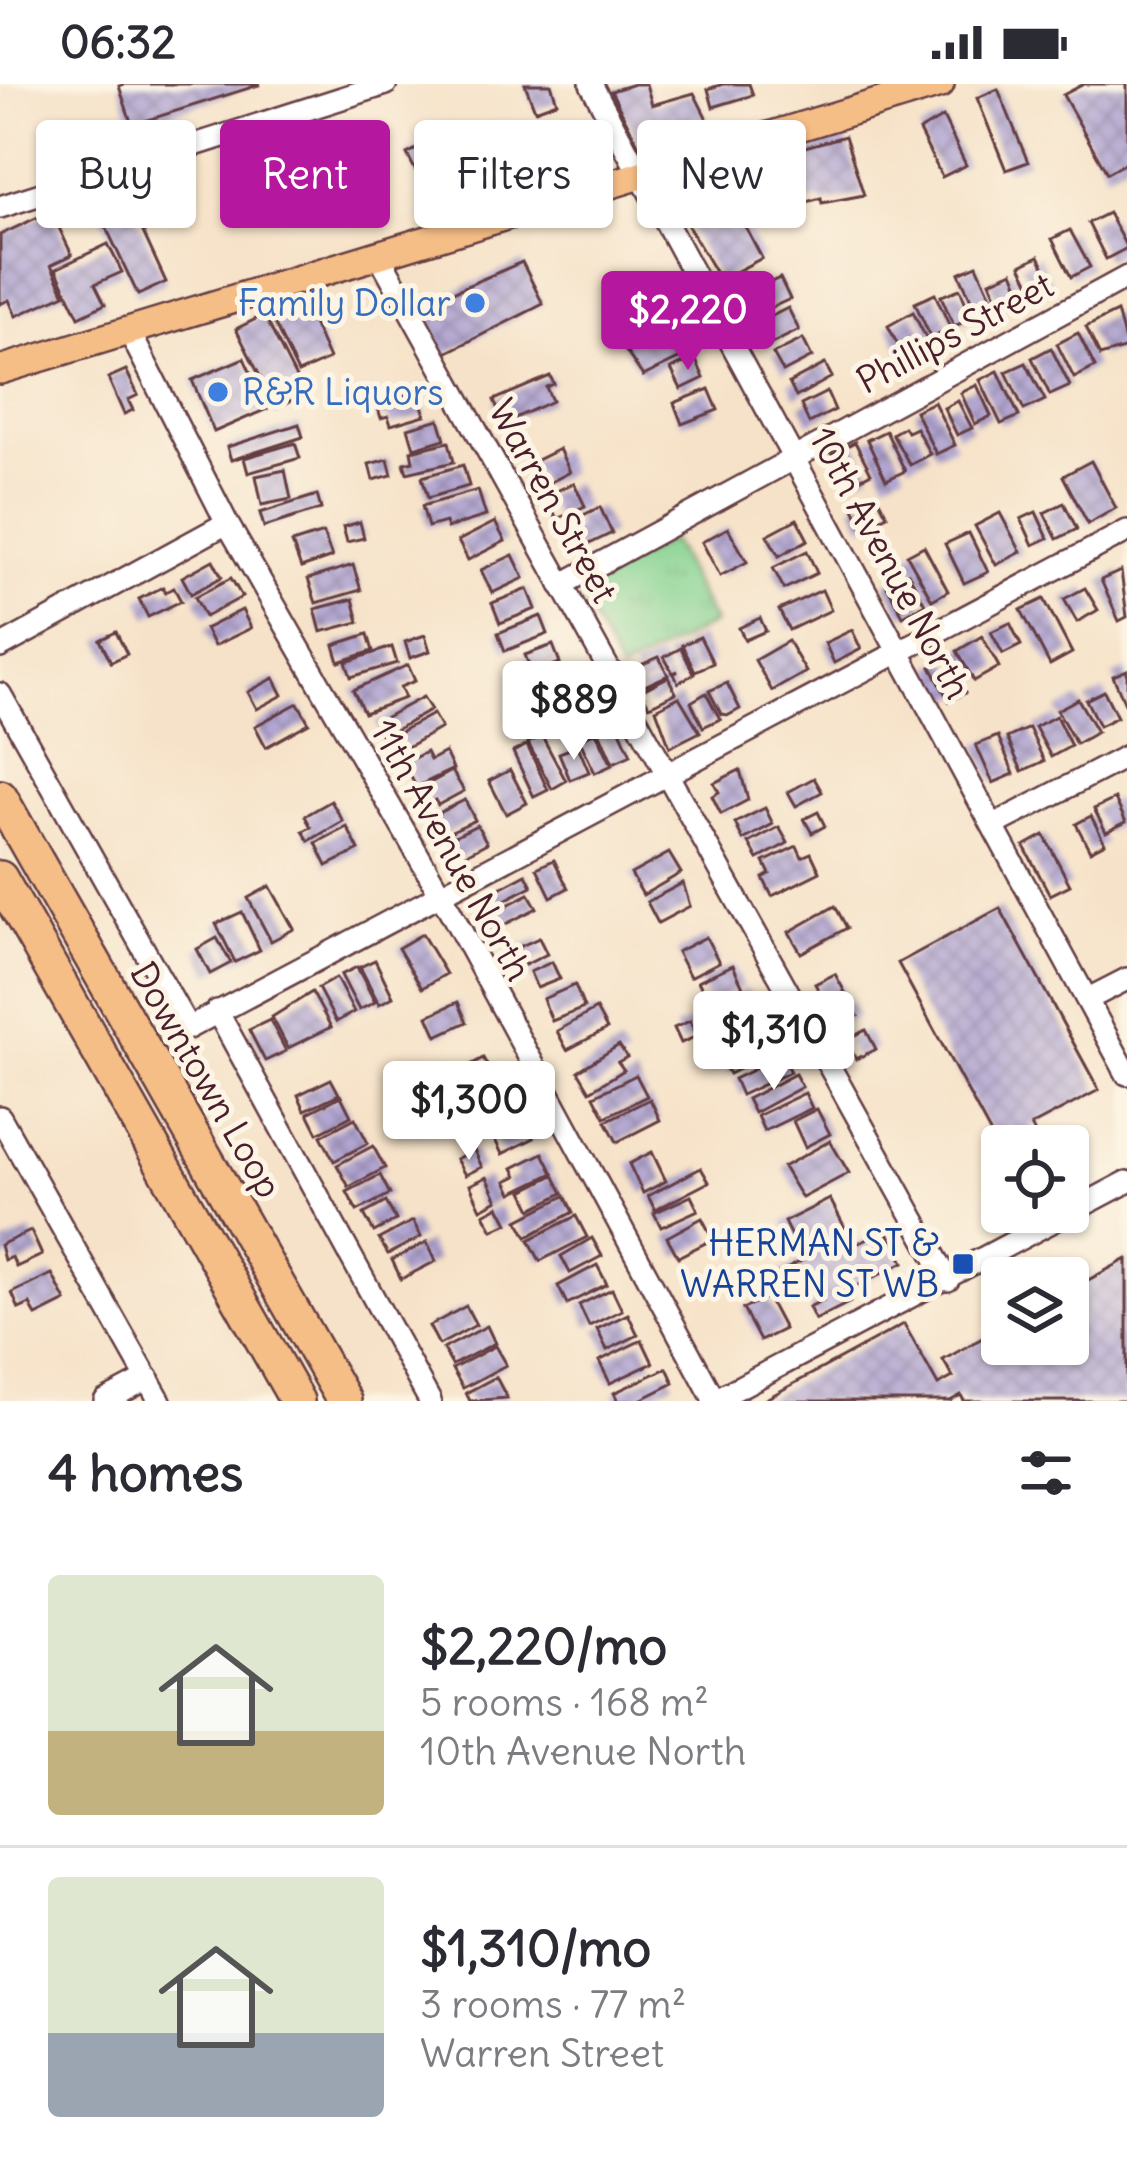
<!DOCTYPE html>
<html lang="en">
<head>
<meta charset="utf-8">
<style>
	body { margin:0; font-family:Delius,sans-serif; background:#f2f2f3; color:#2b2b33; height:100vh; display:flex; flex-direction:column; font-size:45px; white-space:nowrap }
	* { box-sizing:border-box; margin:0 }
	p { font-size:39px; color:#7c7c81 }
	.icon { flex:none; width:66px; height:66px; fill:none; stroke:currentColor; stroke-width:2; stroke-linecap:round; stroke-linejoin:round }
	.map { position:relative; height:1317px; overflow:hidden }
	.details { display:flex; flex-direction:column; background:#fff; flex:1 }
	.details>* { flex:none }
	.hud { position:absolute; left:36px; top:36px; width:1056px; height:108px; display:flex; gap:24px }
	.tools { position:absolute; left:981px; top:1041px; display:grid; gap:24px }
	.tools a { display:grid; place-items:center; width:108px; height:108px; border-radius:12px; background:#fff; box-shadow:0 3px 9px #0004; font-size:60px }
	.price { position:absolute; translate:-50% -102px; padding:0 27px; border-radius:12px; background:#fff; color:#222; font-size:39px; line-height:78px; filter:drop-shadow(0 3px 6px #0008) }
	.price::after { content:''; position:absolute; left:50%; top:72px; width:36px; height:27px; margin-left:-18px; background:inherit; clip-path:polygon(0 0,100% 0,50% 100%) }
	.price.active { background:#b5179e; color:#fff }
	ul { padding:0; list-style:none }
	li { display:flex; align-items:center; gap:36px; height:300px; padding:0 48px }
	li+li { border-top:3px solid #e1e1e2 }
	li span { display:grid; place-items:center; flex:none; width:336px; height:240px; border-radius:12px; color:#555 }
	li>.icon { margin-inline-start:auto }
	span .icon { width:144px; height:144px; fill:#fffc; stroke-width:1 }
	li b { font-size:51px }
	h2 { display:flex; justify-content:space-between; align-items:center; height:144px; padding:0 48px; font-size:51px }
	.tag { padding:0 42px; border-radius:12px; background:#fff; box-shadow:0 3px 9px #0004; font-size:42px; line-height:108px }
	.tag.active { background:#b5179e; color:#fff }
	.status { display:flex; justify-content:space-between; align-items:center; height:84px; padding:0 60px; background:#fff; direction:ltr }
	.status svg { height:33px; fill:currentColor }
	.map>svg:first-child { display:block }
	.park { fill:url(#park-tufts); stroke:#67785e; stroke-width:3 }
	.building { fill:url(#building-cross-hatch) }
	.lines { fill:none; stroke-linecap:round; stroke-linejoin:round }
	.minor-casing { stroke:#643c43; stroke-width:26 }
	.major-casing { stroke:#643c43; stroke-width:32 }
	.highway-casing { stroke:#643c43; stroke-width:38 }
	.minor { stroke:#fff; stroke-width:21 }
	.major { stroke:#f6be87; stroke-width:27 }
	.highway { stroke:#f6be87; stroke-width:33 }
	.shop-dot { fill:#3f7fe0; stroke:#fcf5e5; stroke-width:4.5 }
	.transit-dot { fill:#1a4fb4; stroke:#fcf5e5; stroke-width:4.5 }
	.labels { text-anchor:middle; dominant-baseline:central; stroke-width:10; stroke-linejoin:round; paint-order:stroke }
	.shop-label { font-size:36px; fill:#366cbe; stroke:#fcf5e5; text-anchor:end }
	.street-label { font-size:36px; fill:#4a1f2b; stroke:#fcf5e5 }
	.transit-label { font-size:36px; fill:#164399; stroke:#fcf5e5; text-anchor:end }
</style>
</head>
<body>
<div class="status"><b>06:32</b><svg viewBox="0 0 49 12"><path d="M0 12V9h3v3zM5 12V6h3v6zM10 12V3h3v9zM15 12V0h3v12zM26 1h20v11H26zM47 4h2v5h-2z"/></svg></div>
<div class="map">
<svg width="1127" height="1317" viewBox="0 0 1127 1317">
	<defs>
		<pattern id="park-tufts" width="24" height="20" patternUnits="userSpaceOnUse" patternTransform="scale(3)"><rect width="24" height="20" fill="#84d290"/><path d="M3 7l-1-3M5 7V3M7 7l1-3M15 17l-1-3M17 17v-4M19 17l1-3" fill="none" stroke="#74b47c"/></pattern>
		<pattern id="building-cross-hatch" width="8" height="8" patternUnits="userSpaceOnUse" patternTransform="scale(3)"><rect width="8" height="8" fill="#b1a5d1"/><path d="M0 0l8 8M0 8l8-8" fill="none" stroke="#9286aa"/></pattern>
	</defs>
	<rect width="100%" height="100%" fill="#fcf5e5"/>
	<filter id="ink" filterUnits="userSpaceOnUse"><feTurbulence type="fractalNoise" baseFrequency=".00833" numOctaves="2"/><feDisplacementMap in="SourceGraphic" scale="24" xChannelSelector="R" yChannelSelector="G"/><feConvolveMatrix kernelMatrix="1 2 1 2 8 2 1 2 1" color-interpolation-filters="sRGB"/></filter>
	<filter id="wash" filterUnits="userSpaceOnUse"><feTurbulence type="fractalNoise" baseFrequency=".004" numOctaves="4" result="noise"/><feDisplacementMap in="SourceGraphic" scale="48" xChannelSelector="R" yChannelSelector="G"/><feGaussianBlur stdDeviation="2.7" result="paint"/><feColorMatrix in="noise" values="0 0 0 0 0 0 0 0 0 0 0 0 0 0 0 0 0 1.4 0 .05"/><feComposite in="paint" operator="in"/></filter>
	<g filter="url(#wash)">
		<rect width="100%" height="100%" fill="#f6e2c8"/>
		<path class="park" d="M671 456 714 539 620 588 577 506Z"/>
		<g id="blocks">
			<g class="building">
				<path d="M124 0H259V1L132 41 119 2Z"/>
				<path d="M525 0H551L557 18 535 26Z"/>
				<path d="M634 0H646L652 21 694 9 710 41 639 62 611 7Z"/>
				<path d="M723 0H749L753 11 713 23 708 5Z"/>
				<path d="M1084 0H1127V78L1107 89 1063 11Z"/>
				<path d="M998 5 1028 78 1006 86 977 14Z"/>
				<path d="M943 33 966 81 942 93 919 47Z"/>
				<path d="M845 52 864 111 822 119 821 114 742 136 762 174 720 196 668 108 691 96 695 102 715 91 718 97 789 77 786 68Z"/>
				<path d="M553 57 559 80 536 86 530 63Z"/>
				<path d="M428 59 446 93 453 90 459 102 431 117 407 70Z"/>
				<path d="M125 109 166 198 138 211 96 122Z"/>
				<path d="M51 127 72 171 51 181 65 210 16 232 9 216 0 220V151Z"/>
				<path d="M1108 129 1127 164 1106 175 1088 139Z"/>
				<path d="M1070 146 1090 183 1071 193 1052 155Z"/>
				<path d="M108 160 122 188 95 200 105 220 79 233 56 185Z"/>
				<path d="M1039 172 1055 204 1037 213 1021 181Z"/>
				<path d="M522 178 543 220 444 270 424 230 437 223 434 216Z"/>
				<path d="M977 181 995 221 977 229 959 189Z"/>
				<path d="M1013 187 1024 214 1001 224 990 197Z"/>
				<path d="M780 194 790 215 755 231 745 210Z"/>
				<path d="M960 205 972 235 954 242 941 212Z"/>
				<path d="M659 210 668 227 620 253 611 235Z"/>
				<path d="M935 210 951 245 931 254 915 219Z"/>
				<path d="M306 224 329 275 298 289 274 239Z"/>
				<path d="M788 224 799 246 767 262 756 240Z"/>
				<path d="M913 228 930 262 905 275 888 242Z"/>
				<path d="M1117 228 1127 264 1100 272 1086 243Z"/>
				<path d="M264 231 304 310 276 324 236 245Z"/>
				<path d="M670 232 693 268 643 292 619 257Z"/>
				<path d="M1078 249 1095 283 1074 294 1057 260Z"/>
				<path d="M803 255 812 273 783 288 773 270Z"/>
				<path d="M1051 264 1070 302 1050 311 1032 274Z"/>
				<path d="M244 274 267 325 214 348 192 296Z"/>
				<path d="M695 274 704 294 681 305 671 285Z"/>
				<path d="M1026 279 1045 316 1024 326 1006 288Z"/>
				<path d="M825 280 832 293 796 313 789 299Z"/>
				<path d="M126 286 138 311 128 316 133 326 124 330 108 294Z"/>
				<path d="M998 287 1019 332 1001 340 980 296Z"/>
				<path d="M550 292 554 300 546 303 552 317 504 339 494 316Z"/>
				<path d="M977 301 991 332 975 340 961 309Z"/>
				<path d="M709 305 718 326 682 340 674 319Z"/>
				<path d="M418 308 425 331 391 341 388 332 381 334 377 321Z"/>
				<path d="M827 308 835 326 809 339 801 321Z"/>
				<path d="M958 317 972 344 957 351 944 324Z"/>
				<path d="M934 318 955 361 936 370 915 327Z"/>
				<path d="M439 335 445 355 414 364 408 344Z"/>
				<path d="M299 340 303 353 231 376 227 363Z"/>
				<path d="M904 343 907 348 916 344 930 370 910 381 892 350Z"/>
				<path d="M886 347 905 387 886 396 867 356Z"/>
				<path d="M449 358 454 378 407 389 404 379 413 377 411 367Z"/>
				<path d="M855 358 871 389 848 401 832 370Z"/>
				<path d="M295 359 300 374 248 389 244 374Z"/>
				<path d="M559 365 570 388 543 402 531 379Z"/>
				<path d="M388 375 392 391 373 396 369 380Z"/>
				<path d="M1091 377 1116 424 1088 440 1063 392Z"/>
				<path d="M463 381 469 402 428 414 422 393Z"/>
				<path d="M285 386 291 415 262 421 256 392Z"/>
				<path d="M574 399 585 422 557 435 546 412Z"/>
				<path d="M478 406 486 432 447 444 445 438 428 443 422 422Z"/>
				<path d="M876 410 887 431 863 443 853 422Z"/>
				<path d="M317 411 321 425 264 443 260 429Z"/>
				<path d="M1064 419 1077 445 1057 455 1044 429Z"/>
				<path d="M600 423 612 449 575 467 566 448 578 442 575 435Z"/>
				<path d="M1036 428 1048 454 1033 461 1021 435Z"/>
				<path d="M1000 429 1021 468 996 481 975 442Z"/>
				<path d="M797 435 808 456 779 472 767 451Z"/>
				<path d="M360 438 364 454 347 458 343 443Z"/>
				<path d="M495 438 505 457 468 476 458 457Z"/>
				<path d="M728 444 747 478 720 492 702 458Z"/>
				<path d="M323 449 332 473 301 484 292 459Z"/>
				<path d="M969 449 988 488 964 499 945 460Z"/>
				<path d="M924 462 948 507 932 516 907 471Z"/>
				<path d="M807 467 817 489 784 505 773 484Z"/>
				<path d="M513 471 524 494 492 509 481 486Z"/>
				<path d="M213 476 222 493 191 510 182 493Z"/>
				<path d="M353 481 361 506 316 519 308 495Z"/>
				<path d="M1121 487 1127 533 1119 537 1101 496Z"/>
				<path d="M908 489 925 520 903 532 886 500Z"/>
				<path d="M231 494 242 513 205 533 195 513Z"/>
				<path d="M163 503 165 508 174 504 181 517 148 533 139 515Z"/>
				<path d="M1085 504 1098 526 1077 538 1064 515Z"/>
				<path d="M528 505 536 525 500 539 492 519Z"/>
				<path d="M822 506 831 526 789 546 779 526Z"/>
				<path d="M353 515 359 538 321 548 315 525Z"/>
				<path d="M1044 515 1072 569 1050 581 1021 526Z"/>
				<path d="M242 526 251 544 214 562 205 545Z"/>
				<path d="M541 532 548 550 505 567 498 549Z"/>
				<path d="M760 534 766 547 745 556 739 544Z"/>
				<path d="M1010 539 1021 561 1003 570 991 548Z"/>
				<path d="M852 546 861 565 834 579 825 559Z"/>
				<path d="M116 548 127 570 111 578 100 556Z"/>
				<path d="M368 550 373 567 339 578 334 561Z"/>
				<path d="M425 551 430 567 410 574 405 558Z"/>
				<path d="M982 552 999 583 974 597 957 567Z"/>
				<path d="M700 553 713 579 695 587 682 561Z"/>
				<path d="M788 557 806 588 772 607 755 576Z"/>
				<path d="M553 561 560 579 532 589 525 571Z"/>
				<path d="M392 563 397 579 351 593 346 578Z"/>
				<path d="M681 564 694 590 678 599 674 590 678 587 673 589 664 573Z"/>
				<path d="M659 573 668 591 640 604 632 585Z"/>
				<path d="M948 575 965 609 949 617 931 583Z"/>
				<path d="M408 581 415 597 400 603 405 614 364 629 353 606Z"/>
				<path d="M1127 586V624L1113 592Z"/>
				<path d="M668 593 676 609 649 622 641 607Z"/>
				<path d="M274 594 283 611 257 625 248 608Z"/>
				<path d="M727 599 740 625 729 631 721 630 709 607Z"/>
				<path d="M1104 607 1117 633 1099 642 1086 616Z"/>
				<path d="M571 609 578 627 563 632 557 614Z"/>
				<path d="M706 609 720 635 703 643 691 618Z"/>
				<path d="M423 613 431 626 383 653 375 639Z"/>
				<path d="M679 613 700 648 670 663 656 625Z"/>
				<path d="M1078 615 1097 648 1076 660 1057 626Z"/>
				<path d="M298 619 309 639 266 663 255 642Z"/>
				<path d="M433 630 441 644 393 671 385 656Z"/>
				<path d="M1056 632 1071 662 1051 673 1035 643Z"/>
				<path d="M616 637 631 671 613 679 598 645Z"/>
				<path d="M1029 644 1044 677 1022 687 1007 654Z"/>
				<path d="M596 648 612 681 595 689 579 655Z"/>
				<path d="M542 652 566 697 552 705 528 659Z"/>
				<path d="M998 652 1014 690 993 699 976 661Z"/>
				<path d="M527 661 548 706 534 713 513 668Z"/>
				<path d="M578 662 589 688 570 696 559 669Z"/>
				<path d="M426 668 430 676 445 668 453 685 416 703 404 679Z"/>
				<path d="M510 686 527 719 506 730 489 697Z"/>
				<path d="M740 686 748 716 721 730 712 712 719 708 714 699Z"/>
				<path d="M452 687 464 707 438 721 435 716 425 721 417 706Z"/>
				<path d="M814 694 822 708 796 722 788 708Z"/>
				<path d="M1115 715 1126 738 1106 748 1094 725Z"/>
				<path d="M465 716 475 736 441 752 432 732Z"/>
				<path d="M331 717 343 737 309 757 303 747 311 743 305 732Z"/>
				<path d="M765 724 773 740 743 756 735 739Z"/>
				<path d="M818 728 825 742 812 749 804 735Z"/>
				<path d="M1091 732 1105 759 1090 767 1076 740Z"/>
				<path d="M477 741 487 759 455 776 445 757Z"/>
				<path d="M347 743 359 766 327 782 316 759Z"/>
				<path d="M779 743 788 759 758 775 749 759Z"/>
				<path d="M1044 751 1070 801 1050 811 1024 762Z"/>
				<path d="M797 762 802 773 811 769 820 788 772 812 763 794 770 790 764 778Z"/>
				<path d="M669 769 681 789 643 811 631 790Z"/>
				<path d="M554 776 568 804 551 813 537 784Z"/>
				<path d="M526 790 532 802 483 827 477 816Z"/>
				<path d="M683 799 690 822 658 839 647 818Z"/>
				<path d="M270 802 294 845 271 857 248 814Z"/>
				<path d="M529 810 537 824 496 845 488 831Z"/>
				<path d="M835 822 847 844 801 869 789 848Z"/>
				<path d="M1000 824 1099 1006 1031 1042 1042 1062H1002V1071L898 879Z"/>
				<path d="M242 828 260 866 235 878 216 840Z"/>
				<path d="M422 850 446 890 422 904 398 864Z"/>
				<path d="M706 853 719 878 690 893 677 868Z"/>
				<path d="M217 854 231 879 210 890 197 865Z"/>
				<path d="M539 854 547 870 525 881 517 864Z"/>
				<path d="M375 876 393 913 379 920 360 883Z"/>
				<path d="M552 878 560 895 537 904 530 888Z"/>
				<path d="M733 881 743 903 709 919 698 897Z"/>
				<path d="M357 883 375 918 359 926 341 891Z"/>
				<path d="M835 890 845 908 825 918 815 900Z"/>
				<path d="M336 894 354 928 336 938 318 904Z"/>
				<path d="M575 901 584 924 552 937 543 915Z"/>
				<path d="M747 905 755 922 706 948 697 931Z"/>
				<path d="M312 908 331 943 288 964 272 933Z"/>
				<path d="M848 914 858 932 838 942 828 924Z"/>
				<path d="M458 918 467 938 437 952 428 932Z"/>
				<path d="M596 925 607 945 567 966 557 947Z"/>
				<path d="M759 928 766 943 719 967 711 951Z"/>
				<path d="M270 936 286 967 265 977 249 946Z"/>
				<path d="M690 937 697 952 681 959 674 944Z"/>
				<path d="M866 946 876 965 856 975 846 956Z"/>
				<path d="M770 950 778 965 729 990 721 975Z"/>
				<path d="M619 961 627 973 618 978 624 986 590 1007 578 987Z"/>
				<path d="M782 972 790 988 741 1011 734 995Z"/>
				<path d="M483 974 495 995 462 1012 451 992Z"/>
				<path d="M795 990 802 1003 754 1029 747 1015Z"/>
				<path d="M636 991 647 1012 605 1033 594 1012Z"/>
				<path d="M331 995 339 1010 305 1026 298 1011Z"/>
				<path d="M498 1000 516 1019 474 1041 463 1018Z"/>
				<path d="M805 1009 812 1024 764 1047 757 1032Z"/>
				<path d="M341 1012 351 1032 318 1049 308 1029Z"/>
				<path d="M650 1015 660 1036 617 1058 606 1037Z"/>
				<path d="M817 1025 830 1050 805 1063 793 1037Z"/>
				<path d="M355 1034 368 1059 334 1077 321 1052Z"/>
				<path d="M524 1034 534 1054 502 1070 492 1050Z"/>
				<path d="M830 1057 849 1089 802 1114 783 1083Z"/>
				<path d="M373 1062 385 1084 349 1103 337 1081Z"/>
				<path d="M474 1066 482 1083 465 1091 456 1075Z"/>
				<path d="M652 1068 666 1097 643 1109 629 1080Z"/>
				<path d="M543 1069 553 1089 512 1109 506 1097 517 1092 513 1084Z"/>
				<path d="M701 1084 709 1098 655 1126 648 1112Z"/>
				<path d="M380 1091 390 1110 357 1127 347 1108Z"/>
				<path d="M554 1091 563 1109 532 1125 523 1107Z"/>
				<path d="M487 1093 498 1116 481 1125 470 1101Z"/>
				<path d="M565 1112 573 1128 527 1153 518 1136Z"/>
				<path d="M691 1112 698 1126 661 1143 654 1129Z"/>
				<path d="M830 1115 854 1161 886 1145 904 1178 845 1208 850 1218 815 1236 809 1223 823 1216 807 1185 782 1198 777 1190 803 1176 784 1138Z"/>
				<path d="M386 1118 396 1136 374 1148 364 1130Z"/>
				<path d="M499 1122 508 1139 493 1146 484 1130Z"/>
				<path d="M576 1132 587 1153 540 1177 529 1156Z"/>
				<path d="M702 1134 713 1155 678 1173 667 1153Z"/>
				<path d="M413 1137 421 1153 388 1170 379 1155Z"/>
				<path d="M31 1147 42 1171 16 1183 12 1173 4 1176 0 1161Z"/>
				<path d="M592 1154 602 1172 570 1189 561 1172Z"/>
				<path d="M427 1158 436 1177 401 1195 392 1176Z"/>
				<path d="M1127 1175V1317H964L961 1311 950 1317H762L904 1240 938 1301 953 1293 943 1276 1002 1243V1260H1068V1207Z"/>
				<path d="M597 1181 607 1200 567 1220 558 1202Z"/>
				<path d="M52 1190 66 1217 36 1232 30 1220 19 1225 12 1209Z"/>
				<path d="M612 1205 622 1226 589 1242 579 1221Z"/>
				<path d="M767 1213 784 1245 760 1257 743 1225Z"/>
				<path d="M466 1222 476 1241 439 1261 429 1242Z"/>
				<path d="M628 1230 638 1251 607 1266 597 1245Z"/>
				<path d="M487 1242 495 1259 452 1281 443 1265Z"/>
				<path d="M642 1256 653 1279 610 1299 599 1277Z"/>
				<path d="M495 1262 506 1281 463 1304 452 1285Z"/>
				<path d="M667 1284 674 1299 638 1317H618L614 1309Z"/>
				<path d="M496 1293 507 1314 470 1317 466 1309Z"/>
			</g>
		</g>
	</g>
	<g filter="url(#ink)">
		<use href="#blocks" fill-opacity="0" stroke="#643c43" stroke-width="3"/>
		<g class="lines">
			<defs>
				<g id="minor">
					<path d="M591 0 1127 990"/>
					<path d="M0 123 386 0"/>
					<path d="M380 173 948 1196"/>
					<path d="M129 247 227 439 448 823 715 1317"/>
					<path d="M561 501 1127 193"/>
					<path d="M0 563 227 439"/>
					<path d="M0 610 188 944 1127 447"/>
					<path d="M994 741 1127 672"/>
					<path d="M1090 914 1127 895"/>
					<path d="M217 927 430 1317"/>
					<path d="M0 1033 160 1317"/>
					<path d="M105 1317 148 1294"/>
					<path d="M713 1317 1127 1098"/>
				</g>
				<path id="major" d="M0 286 940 0"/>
				<g id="highway">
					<path d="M0 713 344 1317"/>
					<path d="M0 794 297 1317"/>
				</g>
			</defs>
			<use href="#minor" class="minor-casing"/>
			<use href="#major" class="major-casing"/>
			<use href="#highway" class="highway-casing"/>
			<use href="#minor" class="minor"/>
			<use href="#major" class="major"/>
			<use href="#highway" class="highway"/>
		</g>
	</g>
	<g class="shop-dot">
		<circle cx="475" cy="219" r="12"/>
		<circle cx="218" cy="308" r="12"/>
	</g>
	<rect class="transit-dot" x="951" y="1168" width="24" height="24" rx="6"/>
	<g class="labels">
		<g class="shop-label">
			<text x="451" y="219">Family Dollar</text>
			<text x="242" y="308" text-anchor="start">R&amp;R Liquors</text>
		</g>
		<g class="street-label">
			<text transform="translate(955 249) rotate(-28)">Phillips Street</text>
			<text transform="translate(553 417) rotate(61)">Warren Street</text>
			<text transform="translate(890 479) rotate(62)">10th Avenue North</text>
			<text transform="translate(451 766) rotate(61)">11th Avenue North</text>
			<text transform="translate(206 996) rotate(60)">Downtown Loop</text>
		</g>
		<g class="transit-label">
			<text x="939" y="1159">HERMAN ST &amp;<tspan x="939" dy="41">WARREN ST WB</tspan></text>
		</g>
	</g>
</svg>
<div class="tools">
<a><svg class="icon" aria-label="locate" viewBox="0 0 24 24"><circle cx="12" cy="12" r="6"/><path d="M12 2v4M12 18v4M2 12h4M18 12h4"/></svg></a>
<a><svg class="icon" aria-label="layers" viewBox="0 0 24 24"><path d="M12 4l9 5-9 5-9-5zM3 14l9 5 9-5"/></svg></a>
</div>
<b class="price active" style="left:688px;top:289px">$2,220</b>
<b class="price" style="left:574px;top:679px">$889</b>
<b class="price" style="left:774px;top:1009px">$1,310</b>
<b class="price" style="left:469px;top:1079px">$1,300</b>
<div class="hud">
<a class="tag">Buy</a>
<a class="tag active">Rent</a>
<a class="tag">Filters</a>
<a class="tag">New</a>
</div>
</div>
<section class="details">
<h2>4 homes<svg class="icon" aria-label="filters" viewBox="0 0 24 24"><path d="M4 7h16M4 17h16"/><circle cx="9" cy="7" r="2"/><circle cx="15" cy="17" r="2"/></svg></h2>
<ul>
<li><span style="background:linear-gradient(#dfe7d0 65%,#c2b280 0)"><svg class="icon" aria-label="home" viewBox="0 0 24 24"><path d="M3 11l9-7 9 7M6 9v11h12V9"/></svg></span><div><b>$2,220/mo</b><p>5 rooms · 168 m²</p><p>10th Avenue North</p></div></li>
<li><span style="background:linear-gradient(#dfe7d0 65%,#9aa5b1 0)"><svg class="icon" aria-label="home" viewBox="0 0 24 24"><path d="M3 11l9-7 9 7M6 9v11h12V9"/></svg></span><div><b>$1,310/mo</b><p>3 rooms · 77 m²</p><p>Warren Street</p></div></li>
</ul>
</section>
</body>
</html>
